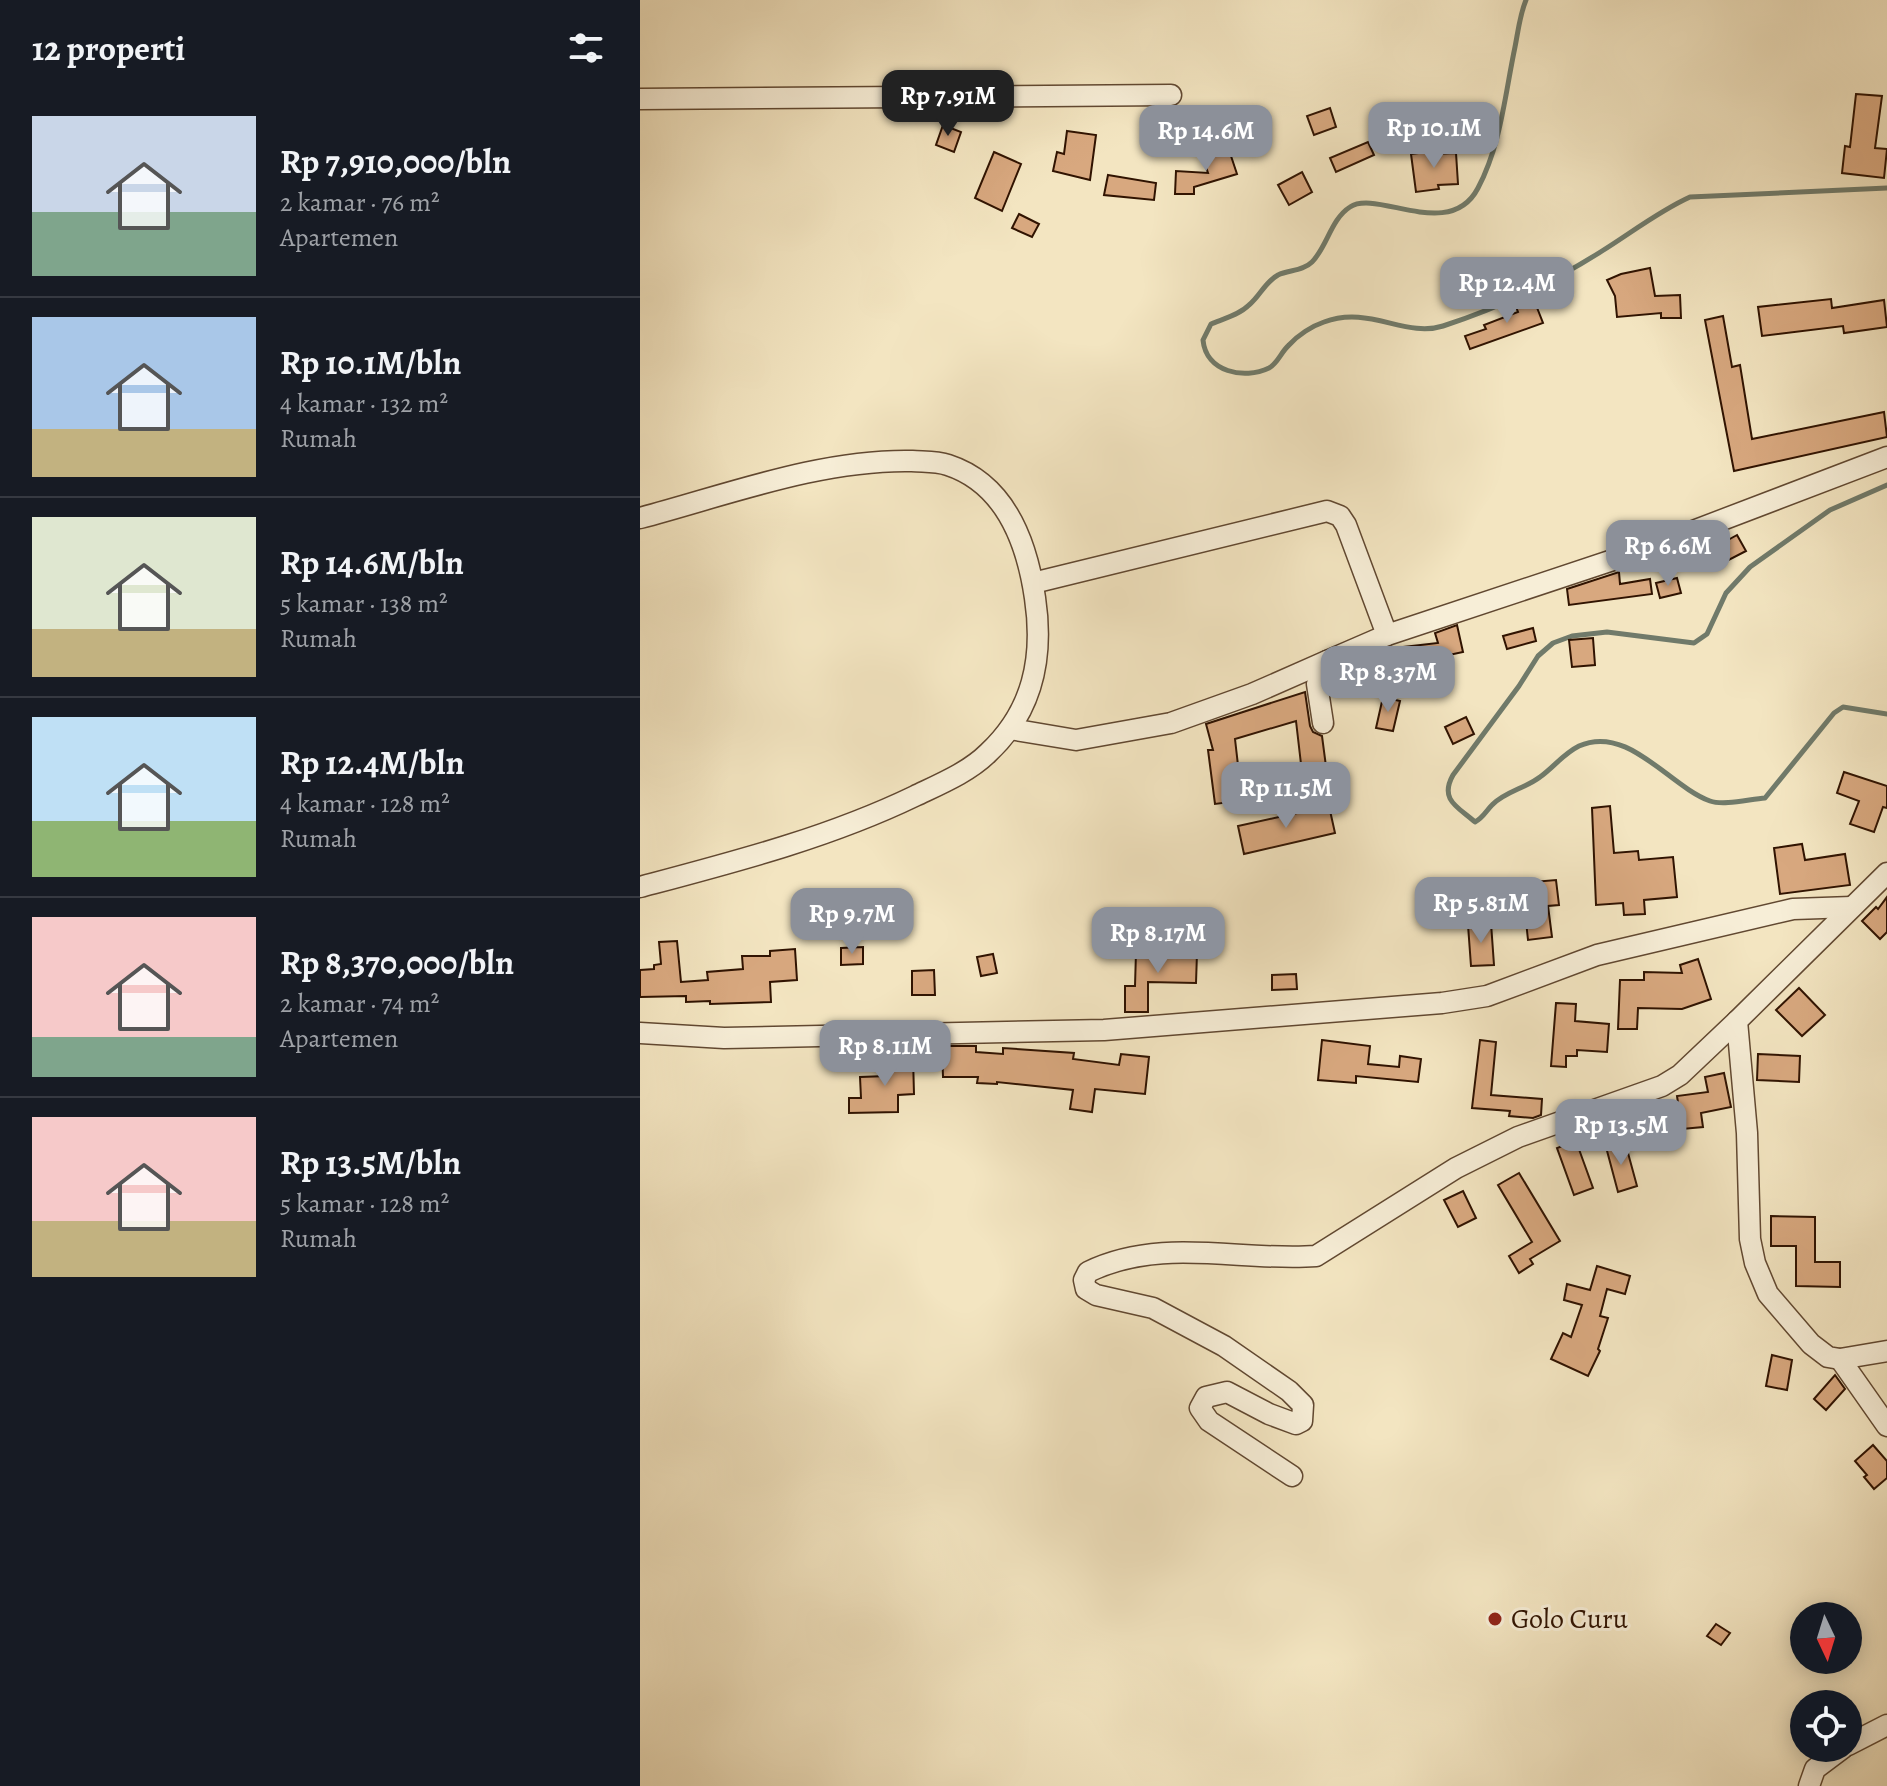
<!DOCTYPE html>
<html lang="id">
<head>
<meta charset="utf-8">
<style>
	body { margin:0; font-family:Alegreya,serif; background:#242831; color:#f1f3f6; height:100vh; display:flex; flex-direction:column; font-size:30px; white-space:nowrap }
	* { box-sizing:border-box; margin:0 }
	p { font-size:26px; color:#9ea1a6 }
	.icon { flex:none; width:44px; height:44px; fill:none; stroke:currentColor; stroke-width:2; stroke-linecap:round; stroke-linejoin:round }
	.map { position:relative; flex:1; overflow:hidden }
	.side { display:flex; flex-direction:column; background:#171b24; width:640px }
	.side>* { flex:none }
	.needle { width:52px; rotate:176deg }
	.tools { position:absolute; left:1150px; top:1602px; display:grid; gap:16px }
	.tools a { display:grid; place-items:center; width:72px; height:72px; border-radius:50%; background:#171b24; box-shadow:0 4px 20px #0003; font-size:40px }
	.price { position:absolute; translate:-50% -68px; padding:0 18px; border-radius:16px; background:#8c9099; color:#fff; font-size:26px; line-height:52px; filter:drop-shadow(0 2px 4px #0008) }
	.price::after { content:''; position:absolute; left:50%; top:48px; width:24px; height:18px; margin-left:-12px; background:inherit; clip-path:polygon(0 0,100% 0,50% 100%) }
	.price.selected { background:#222; color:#fff }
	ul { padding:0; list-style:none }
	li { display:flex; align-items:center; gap:24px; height:200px; padding:0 32px }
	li+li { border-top:2px solid #363941 }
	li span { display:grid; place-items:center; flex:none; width:224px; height:160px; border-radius:0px; color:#555 }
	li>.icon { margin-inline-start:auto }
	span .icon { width:96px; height:96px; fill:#fffc; stroke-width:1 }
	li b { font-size:34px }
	h2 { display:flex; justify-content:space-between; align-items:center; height:96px; padding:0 32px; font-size:34px }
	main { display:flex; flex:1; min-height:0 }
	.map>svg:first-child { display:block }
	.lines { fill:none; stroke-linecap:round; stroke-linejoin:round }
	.stream { stroke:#707a6a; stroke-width:5 }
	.building { fill:#d8a87f; stroke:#301301; stroke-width:2; fill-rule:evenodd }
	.street-casing { stroke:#614831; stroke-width:23 }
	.street { stroke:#f7eed7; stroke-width:20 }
	.poi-dot { fill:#8f2418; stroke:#f7eed7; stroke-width:3 }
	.labels { text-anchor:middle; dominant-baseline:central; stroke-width:6; stroke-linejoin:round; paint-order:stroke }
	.poi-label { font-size:28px; fill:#301301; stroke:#f7eed7; text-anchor:start }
</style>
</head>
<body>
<main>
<section class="side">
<h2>12 properti<svg class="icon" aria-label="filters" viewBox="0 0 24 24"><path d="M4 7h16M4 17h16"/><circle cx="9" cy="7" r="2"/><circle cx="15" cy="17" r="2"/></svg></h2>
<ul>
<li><span style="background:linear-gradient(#c9d6e8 60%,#7fa58c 0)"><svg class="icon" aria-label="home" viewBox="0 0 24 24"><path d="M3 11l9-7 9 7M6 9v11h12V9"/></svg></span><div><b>Rp 7,910,000/bln</b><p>2 kamar · 76 m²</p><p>Apartemen</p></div></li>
<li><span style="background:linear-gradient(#a9c7e8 70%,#c2b280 0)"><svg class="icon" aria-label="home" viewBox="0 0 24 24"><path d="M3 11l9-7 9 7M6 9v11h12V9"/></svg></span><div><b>Rp 10.1M/bln</b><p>4 kamar · 132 m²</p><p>Rumah</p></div></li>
<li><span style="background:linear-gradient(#dfe7d0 70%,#c2b280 0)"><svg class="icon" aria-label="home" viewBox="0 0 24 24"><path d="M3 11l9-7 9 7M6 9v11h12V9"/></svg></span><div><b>Rp 14.6M/bln</b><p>5 kamar · 138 m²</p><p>Rumah</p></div></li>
<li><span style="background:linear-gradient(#bfe0f5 65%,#8fb573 0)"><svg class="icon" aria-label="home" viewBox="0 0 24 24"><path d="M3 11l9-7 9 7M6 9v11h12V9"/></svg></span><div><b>Rp 12.4M/bln</b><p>4 kamar · 128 m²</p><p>Rumah</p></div></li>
<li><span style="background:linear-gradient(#f6c9c9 75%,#7fa58c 0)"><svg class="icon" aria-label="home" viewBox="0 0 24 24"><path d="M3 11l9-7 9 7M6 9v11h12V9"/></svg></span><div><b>Rp 8,370,000/bln</b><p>2 kamar · 74 m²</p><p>Apartemen</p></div></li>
<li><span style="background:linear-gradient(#f6c9c9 65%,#c2b280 0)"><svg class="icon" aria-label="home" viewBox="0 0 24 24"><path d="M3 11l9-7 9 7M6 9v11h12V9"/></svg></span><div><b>Rp 13.5M/bln</b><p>5 kamar · 128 m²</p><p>Rumah</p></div></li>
</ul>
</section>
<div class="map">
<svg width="1247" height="1786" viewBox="0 0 1247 1786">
	<rect width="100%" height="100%" fill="#f3e5c1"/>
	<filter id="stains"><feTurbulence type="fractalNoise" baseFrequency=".0025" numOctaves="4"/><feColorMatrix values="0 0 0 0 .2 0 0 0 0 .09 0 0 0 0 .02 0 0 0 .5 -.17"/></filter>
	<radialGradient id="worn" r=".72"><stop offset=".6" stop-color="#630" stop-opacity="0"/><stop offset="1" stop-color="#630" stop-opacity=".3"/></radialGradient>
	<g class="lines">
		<g class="stream">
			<path d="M886 0C880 14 878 32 875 47 865 94 861 145 838 188 810 242 737 189 710 207 691 219 687 247 672 262 663 271 649 270 638 275 625 282 620 296 609 305 599 315 583 319 571 324L563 340C566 372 604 380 629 368 638 363 641 352 649 345 658 335 672 326 684 322 729 305 765 338 803 326 859 308 913 282 962 251 991 233 1019 211 1050 197L1247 188"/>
			<path d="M1247 485 1190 510 1110 567 1086 593 1067 634 1054 643 967 632 932 636 913 643 898 656 879 686 813 775C799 800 818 807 835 822 843 818 846 811 852 805 864 792 886 788 900 777 914 767 923 754 939 746 988 724 1029 786 1070 801 1084 806 1110 799 1125 798L1194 713 1203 707 1247 714"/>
		</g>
	</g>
	<g class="building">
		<path d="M1216 94 1242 96 1235 148 1247 149 1244 178 1202 173 1205 146 1210 147Z"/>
		<path d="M690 108 696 127 674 135 667 116Z"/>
		<path d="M303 125 321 132 314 152 296 145Z"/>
		<path d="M427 131 456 135 450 180 413 171 417 152 424 154Z"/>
		<path d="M728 142 734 155 696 172 690 158Z"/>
		<path d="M589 150 597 174 554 187V194H535L536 171 568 173 563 158Z"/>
		<path d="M794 151V154L816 153 818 184 798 185 799 189 776 192 771 154Z"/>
		<path d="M354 152 381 164 362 211 335 198Z"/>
		<path d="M662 172 672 192 649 205 638 185Z"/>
		<path d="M468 175 516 183 514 200 464 195Z"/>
		<path d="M379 214 399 224 392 237 372 228Z"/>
		<path d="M1010 268 1015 296 1040 295 1041 318H1021V313L977 317 975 296 967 280 981 274Z"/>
		<path d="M1191 299 1192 308 1244 300 1247 327 1204 333 1203 326 1122 336 1118 307Z"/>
		<path d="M894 300 903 323 830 349 825 336 846 329 844 325 878 312 876 307Z"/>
		<path d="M1083 316 1092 367 1100 365 1112 439 1244 412 1247 437 1094 471 1065 320Z"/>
		<path d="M1097 535 1106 551 1079 565 1070 550Z"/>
		<path d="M979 572 980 584 1010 579 1012 594 929 605 927 589Z"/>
		<path d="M1037 578 1041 593 1020 598 1016 583Z"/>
		<path d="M817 625 823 652 790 659 792 684 768 687 764 647 798 643 795 633Z"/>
		<path d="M893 628 896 641 867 649 863 636Z"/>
		<path d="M953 638 955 665 932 667 929 640Z"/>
		<path d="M665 692 670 726 673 732 682 736 687 774 659 778 661 793 575 804 568 750H573L566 724ZM656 721 661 764 599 774 595 739Z"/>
		<path d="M743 697 760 701 753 731 736 728Z"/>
		<path d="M826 717 834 734 813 744 805 727Z"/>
		<path d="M1204 772 1247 786V808L1243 807 1234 832 1210 824 1219 801 1197 793Z"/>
		<path d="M689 806 695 833 604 854 598 826Z"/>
		<path d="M970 806 974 853 998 851 999 860 1033 857 1037 897 1004 900 1005 914 984 915 983 903 956 905 952 808Z"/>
		<path d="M1162 844 1165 860 1205 854 1210 885 1140 894 1134 848Z"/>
		<path d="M916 880 919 905 908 906 912 937 888 940 882 883Z"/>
		<path d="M1247 897V932L1240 939 1222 921 1236 907 1238 909Z"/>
		<path d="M851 923 854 965 831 966 828 925Z"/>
		<path d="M37 941 41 982 68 980 67 972 103 969 102 956H130V951L155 949 157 980 130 982 131 1002 70 1004V1001L46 1002V996L0 997V970L14 969V965L21 964 19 942Z"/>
		<path d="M223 947V964L201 965V948Z"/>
		<path d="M496 952 557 953 556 983 508 982V1012H485V986H495Z"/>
		<path d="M353 954 357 973 341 976 337 957Z"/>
		<path d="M1058 959 1071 999 1042 1009 998 1008 997 1029H978L980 980H1004V972L1042 973 1040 965Z"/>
		<path d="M294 970 295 995H272V971Z"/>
		<path d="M656 974 657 989 632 990V975Z"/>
		<path d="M1159 988 1185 1015 1162 1036 1136 1010Z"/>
		<path d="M916 1003 936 1004 935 1021 969 1024 967 1052 937 1050V1056H926V1067L911 1066Z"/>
		<path d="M682 1040 730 1046 728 1064 759 1067 760 1056 781 1059 778 1082 716 1076V1083L678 1080Z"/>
		<path d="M840 1040 856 1042 851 1095 902 1099 901 1115 893 1118 869 1116 870 1111 832 1108Z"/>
		<path d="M302 1046H336V1052L363 1054V1048L434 1053 433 1059 479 1065 481 1054 509 1057 505 1094 455 1089 452 1112 430 1109 433 1090 357 1082V1084L337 1083 338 1077H303Z"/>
		<path d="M1118 1054 1160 1056 1159 1082 1117 1080Z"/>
		<path d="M273 1057 274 1094 258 1095V1112L209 1113V1098H221L220 1077 246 1076 245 1058Z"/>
		<path d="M1084 1073 1091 1107 1061 1113 1063 1127 1042 1129 1037 1096 1068 1092 1065 1077Z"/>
		<path d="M936 1141 953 1188 934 1195 917 1148Z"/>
		<path d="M985 1142 997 1186 978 1192 966 1147Z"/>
		<path d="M879 1173 920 1241 890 1259 893 1264 879 1273 869 1256 892 1242 858 1185Z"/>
		<path d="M823 1191 836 1218 818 1227 804 1200Z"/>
		<path d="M1131 1216 1175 1217V1262H1200V1287L1156 1286V1246H1131Z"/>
		<path d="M957 1266 990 1276 985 1294 967 1289 960 1316 968 1318 958 1349 960 1351 948 1376 911 1359 923 1333 931 1337 942 1305 924 1300 927 1284 950 1290Z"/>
		<path d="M1132 1355 1152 1360 1147 1390 1126 1386Z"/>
		<path d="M1195 1375 1205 1389 1186 1410 1174 1399Z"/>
		<path d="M1233 1445 1247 1461V1478L1234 1489 1224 1477 1227 1475 1215 1461Z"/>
		<path d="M1076 1624 1090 1633 1081 1645 1067 1636Z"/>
	</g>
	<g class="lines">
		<defs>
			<g id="street">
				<path d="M0 99 531 95"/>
				<path d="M0 518C87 495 181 459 272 461 284 462 296 461 308 465 366 484 387 543 395 598 404 658 393 711 348 753 329 772 300 784 275 796 188 838 94 862 0 887"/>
				<path d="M393 583 687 511 700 516 706 525 747 635 1006 549 1247 457"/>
				<path d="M683 723 677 684 687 661 747 635"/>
				<path d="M370 729 436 740 531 723 612 694 687 661"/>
				<path d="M1247 873 1097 1021 1107 1133 1110 1239 1115 1263 1128 1294 1171 1344 1188 1357 1200 1359 1247 1351"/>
				<path d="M0 1033 84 1038 464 1030 802 1003 847 996 957 955 1153 909 1212 907"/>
				<path d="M1200 1359 1247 1426"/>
				<path d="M652 1476 569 1421 560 1408 566 1397 587 1392 629 1414 656 1424 662 1421 663 1405 649 1391 584 1346 513 1308 456 1295 446 1289 444 1280 448 1272C522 1236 600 1262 676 1256L816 1168 878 1137 1022 1086 1040 1075 1097 1021"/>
				<path d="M1208 1745 1247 1725"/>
				<path d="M1169 1786 1175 1769 1203 1748"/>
			</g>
		</defs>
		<use href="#street" class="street-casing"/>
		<use href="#street" class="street"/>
	</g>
	<circle class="poi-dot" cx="855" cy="1619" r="8"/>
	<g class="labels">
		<g class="poi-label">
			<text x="871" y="1619">Golo Curu</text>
		</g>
	</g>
	<rect width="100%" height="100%" filter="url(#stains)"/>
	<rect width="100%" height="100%" fill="url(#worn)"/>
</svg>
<div class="tools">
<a><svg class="needle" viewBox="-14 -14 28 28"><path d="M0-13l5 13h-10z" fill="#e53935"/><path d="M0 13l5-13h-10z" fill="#9ea1a6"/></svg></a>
<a><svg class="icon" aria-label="locate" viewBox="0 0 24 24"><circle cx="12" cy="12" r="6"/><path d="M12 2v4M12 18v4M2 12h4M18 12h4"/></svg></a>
</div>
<b class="price selected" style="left:308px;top:138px">Rp 7.91M</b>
<b class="price" style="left:794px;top:170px">Rp 10.1M</b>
<b class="price" style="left:566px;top:173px">Rp 14.6M</b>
<b class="price" style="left:867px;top:325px">Rp 12.4M</b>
<b class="price" style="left:1028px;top:588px">Rp 6.6M</b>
<b class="price" style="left:748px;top:714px">Rp 8.37M</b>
<b class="price" style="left:646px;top:830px">Rp 11.5M</b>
<b class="price" style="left:841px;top:945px">Rp 5.81M</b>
<b class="price" style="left:212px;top:956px">Rp 9.7M</b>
<b class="price" style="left:518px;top:975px">Rp 8.17M</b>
<b class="price" style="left:245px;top:1088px">Rp 8.11M</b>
<b class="price" style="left:981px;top:1167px">Rp 13.5M</b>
</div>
</main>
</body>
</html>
